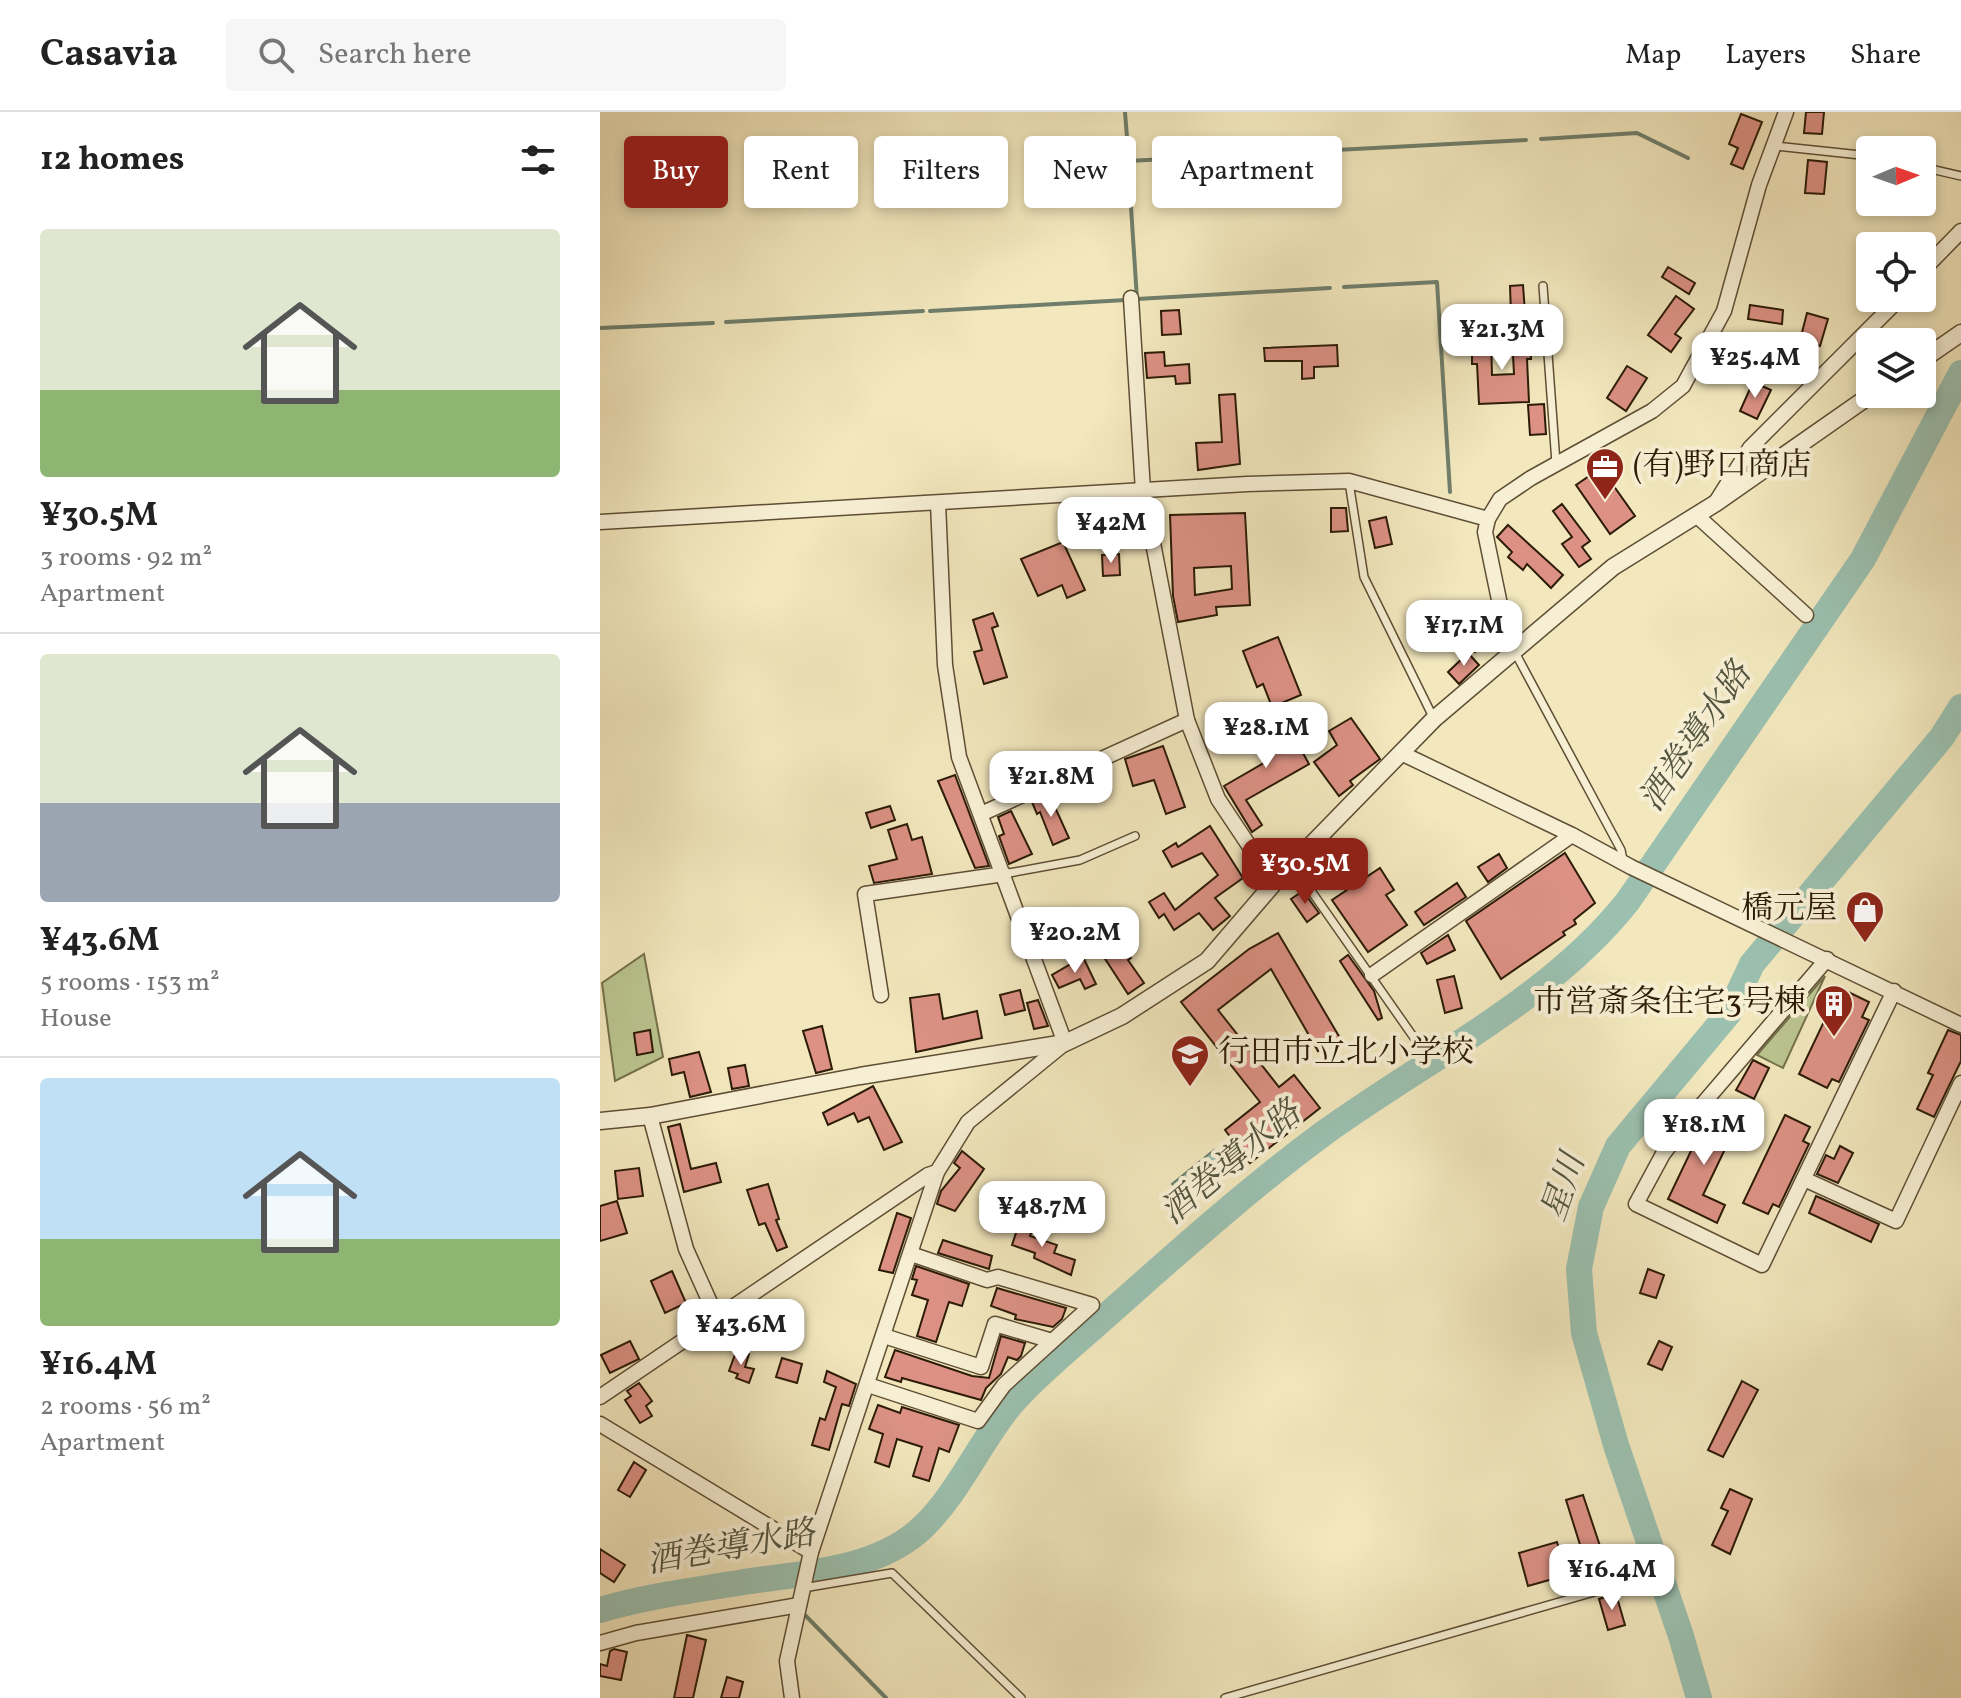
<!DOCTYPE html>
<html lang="en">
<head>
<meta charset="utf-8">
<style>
	body { margin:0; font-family:Vollkorn,"Noto Serif JP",serif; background:#f6f6f6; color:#222; height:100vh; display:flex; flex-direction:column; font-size:30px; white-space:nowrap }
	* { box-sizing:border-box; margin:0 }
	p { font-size:26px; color:#767676 }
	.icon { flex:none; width:44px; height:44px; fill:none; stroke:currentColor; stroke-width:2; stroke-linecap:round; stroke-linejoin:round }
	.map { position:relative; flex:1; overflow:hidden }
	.drawer { display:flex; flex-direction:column; background:#fff; width:600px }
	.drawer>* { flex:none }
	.top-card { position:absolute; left:24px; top:24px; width:760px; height:72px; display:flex; gap:16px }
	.needle { width:52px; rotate:88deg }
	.buttons { position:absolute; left:1256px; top:24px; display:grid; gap:16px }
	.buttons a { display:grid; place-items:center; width:80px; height:80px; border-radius:8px; background:#fff; box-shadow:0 4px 12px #0003; font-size:40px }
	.price { position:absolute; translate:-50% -68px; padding:0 18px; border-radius:16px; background:#fff; color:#222; font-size:26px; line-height:52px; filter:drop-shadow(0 2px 4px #0008) }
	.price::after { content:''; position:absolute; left:50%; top:48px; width:24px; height:18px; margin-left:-12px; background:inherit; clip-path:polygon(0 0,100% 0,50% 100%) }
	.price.selected { background:#8f2418; color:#fff }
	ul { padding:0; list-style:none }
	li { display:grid; align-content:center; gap:16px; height:424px; padding:0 40px }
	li+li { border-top:2px solid #e0e0e0 }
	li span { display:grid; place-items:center; height:248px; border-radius:8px; color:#555 }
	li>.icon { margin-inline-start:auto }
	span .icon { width:144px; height:144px; fill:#fffc; stroke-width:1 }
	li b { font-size:34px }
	h2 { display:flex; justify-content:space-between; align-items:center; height:96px; padding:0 40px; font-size:34px }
	.pill { padding:0 28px; border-radius:8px; background:#fff; box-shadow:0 4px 12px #0003; font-size:28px; line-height:72px }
	.pill.selected { background:#8f2418; color:#fff }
	header { display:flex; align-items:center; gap:48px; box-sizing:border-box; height:112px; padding:0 40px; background:#fff; border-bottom:2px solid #e0e0e0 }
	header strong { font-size:38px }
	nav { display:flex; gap:44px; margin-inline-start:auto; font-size:28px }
	.search { width:560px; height:72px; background:#f6f6f6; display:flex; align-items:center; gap:20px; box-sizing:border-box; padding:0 28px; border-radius:8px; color:#767676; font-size:30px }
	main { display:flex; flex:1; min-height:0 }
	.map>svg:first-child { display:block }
	.green { fill:#bbc590; stroke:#74704b; stroke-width:2 }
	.water { fill:#9bc0af; stroke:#6f7e6b; stroke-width:2 }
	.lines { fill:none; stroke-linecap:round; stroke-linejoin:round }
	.stream { stroke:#6f7e6b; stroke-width:4 }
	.river { stroke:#9bc0af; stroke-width:26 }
	.building { fill:#dc9184; stroke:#2c1b06; stroke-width:2; fill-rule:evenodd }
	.service-casing { stroke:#5e4e34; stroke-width:10 }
	.minor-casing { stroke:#5e4e34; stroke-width:17 }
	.tertiary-casing { stroke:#5e4e34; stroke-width:19 }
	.service { stroke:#f7efd4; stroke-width:7 }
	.minor { stroke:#f7efd4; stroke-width:14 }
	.tertiary { stroke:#f7efd4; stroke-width:16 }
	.labels { text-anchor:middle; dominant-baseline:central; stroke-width:8; stroke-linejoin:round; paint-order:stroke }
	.poi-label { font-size:32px; fill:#2c1b06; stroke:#f7efd4; text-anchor:start }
	.water-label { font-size:34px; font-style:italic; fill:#535541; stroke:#f7efd4 }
</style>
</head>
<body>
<header>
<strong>Casavia</strong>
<div class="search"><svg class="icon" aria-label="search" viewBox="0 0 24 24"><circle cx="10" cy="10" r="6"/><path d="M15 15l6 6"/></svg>Search here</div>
<nav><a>Map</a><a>Layers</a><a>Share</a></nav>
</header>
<main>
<section class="drawer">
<h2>12 homes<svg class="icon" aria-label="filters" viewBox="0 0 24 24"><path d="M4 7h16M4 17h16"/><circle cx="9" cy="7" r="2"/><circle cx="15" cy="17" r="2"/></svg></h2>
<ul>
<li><span style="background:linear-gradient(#dfe7d0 65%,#8fb573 0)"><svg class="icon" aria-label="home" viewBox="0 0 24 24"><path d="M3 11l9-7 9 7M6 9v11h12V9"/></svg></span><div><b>¥30.5M</b><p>3 rooms · 92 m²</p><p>Apartment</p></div></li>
<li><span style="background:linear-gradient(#dfe7d0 60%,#9aa5b1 0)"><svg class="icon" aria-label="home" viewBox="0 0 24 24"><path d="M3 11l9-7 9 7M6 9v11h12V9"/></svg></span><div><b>¥43.6M</b><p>5 rooms · 153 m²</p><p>House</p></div></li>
<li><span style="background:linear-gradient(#bfe0f5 65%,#8fb573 0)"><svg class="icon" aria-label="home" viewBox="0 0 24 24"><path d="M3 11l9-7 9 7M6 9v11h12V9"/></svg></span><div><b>¥16.4M</b><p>2 rooms · 56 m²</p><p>Apartment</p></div></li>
</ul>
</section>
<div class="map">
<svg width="1361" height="1586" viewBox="0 0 1361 1586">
	<rect width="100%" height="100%" fill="#f2e7bd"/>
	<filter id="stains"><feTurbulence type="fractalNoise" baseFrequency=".0025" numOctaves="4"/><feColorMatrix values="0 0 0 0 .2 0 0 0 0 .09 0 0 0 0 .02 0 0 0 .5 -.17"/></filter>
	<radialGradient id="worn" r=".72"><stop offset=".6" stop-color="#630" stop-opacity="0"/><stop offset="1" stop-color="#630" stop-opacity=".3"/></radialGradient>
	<g class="green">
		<path d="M44 842 63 945 15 969 2 871Z"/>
		<path d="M1225 864 1183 956 1157 943Z"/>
	</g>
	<path class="water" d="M614 1038 629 1056 587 1090 572 1072Z"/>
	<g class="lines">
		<g class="stream">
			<path d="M525 0 528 38"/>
			<path d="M941 27 1037 21 1088 46"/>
			<path d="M736 38 926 28"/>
			<path d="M723 39 528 49 537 187 730 176"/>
			<path d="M744 175 837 170 850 380"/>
			<path d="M330 199 526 188"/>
			<path d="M126 210 323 199"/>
			<path d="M0 216 113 211"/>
			<path d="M203 1501 286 1586"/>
		</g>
		<g class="river">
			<path d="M0 1498C47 1484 96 1478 144 1470 203 1461 277 1459 323 1415 358 1381 378 1334 408 1296 425 1275 445 1258 465 1240 549 1167 631 1090 720 1024 821 950 950 888 1028 789L1263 447 1361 261"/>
			<path d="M1099 1586 1081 1524 1016 1333 984 1221 979 1157 991 1095 1018 1034 1129 901 1152 852 1342 625 1361 595"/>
		</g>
	</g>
	<g class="building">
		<path d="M1206 0H1224L1222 22 1204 21Z"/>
		<path d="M1141 2 1162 10 1143 57 1131 52 1138 36 1129 32Z"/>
		<path d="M1208 48 1227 50 1224 82 1205 81Z"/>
		<path d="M1068 155 1095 171 1089 182 1062 165Z"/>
		<path d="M923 173 925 201 911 202 910 174Z"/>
		<path d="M1076 184 1094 197 1075 222 1081 226 1071 240 1048 223Z"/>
		<path d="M1150 193 1183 198 1182 212 1148 207Z"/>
		<path d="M579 198 581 222 562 223 561 199Z"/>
		<path d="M1207 201 1228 207 1220 234 1200 228Z"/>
		<path d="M872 222H891L892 263 914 262 912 225 930 224 931 247H927L929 290 879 292 877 252H872Z"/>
		<path d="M737 233 738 254 714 255V266L702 267V249H665L664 236Z"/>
		<path d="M564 240 565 254 589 252 590 271 576 272 575 264 547 266 545 241Z"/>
		<path d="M1027 254 1047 266 1026 299 1007 286Z"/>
		<path d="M1153 270 1171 278 1157 307 1140 299Z"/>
		<path d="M635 282 640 352 598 358 596 331 622 330 619 283Z"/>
		<path d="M944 292 946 322 930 323 928 293Z"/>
		<path d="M1001 356 1035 404 1010 422 976 373Z"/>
		<path d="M962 392 990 429 982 435 991 447 979 455 962 432 972 425 953 399Z"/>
		<path d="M731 396H746L748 419 731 420Z"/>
		<path d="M645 401 650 493 616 495 617 503 578 510 573 484 570 403ZM631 454 632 477 595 483 594 456Z"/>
		<path d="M786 405 792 432 775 436 769 409Z"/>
		<path d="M908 413 963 463 951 476 927 452 923 458 908 445 912 440 897 425Z"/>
		<path d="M463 430 485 478 467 486 462 473 438 484 421 447Z"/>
		<path d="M519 442 520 463 503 464 502 443Z"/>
		<path d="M393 501 398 514 392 516 407 565 384 572 374 540 382 538 373 508Z"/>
		<path d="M873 505 891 526 875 540 857 519Z"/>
		<path d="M846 508 851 521 827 532 821 518Z"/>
		<path d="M678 525 701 583 672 595 663 572 657 575 643 539Z"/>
		<path d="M868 541 879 553 859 572 848 560Z"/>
		<path d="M672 605 688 637 698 632 709 652 646 688 662 713 652 720 624 674 669 648 652 616Z"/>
		<path d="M751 606 780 647 750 669 753 673 739 684 714 650 737 633 729 619Z"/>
		<path d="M563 634 585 695 566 702 554 668 533 674 525 647Z"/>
		<path d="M355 663 389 754 375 756 338 669Z"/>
		<path d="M449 682 469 726 453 733 440 700 437 702 432 690Z"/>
		<path d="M290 694 295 708 271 716 266 701Z"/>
		<path d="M411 699 432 742 409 752 399 724 404 722 398 705Z"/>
		<path d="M307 712 312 728 322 725 332 762 274 771 269 754 297 747 288 718Z"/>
		<path d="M610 714 643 766 615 786 630 804 613 818 599 801 574 818 564 802 559 806 549 790 564 781 575 798 618 763 602 741 572 755 563 739 576 731 578 735Z"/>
		<path d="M965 741 995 791 974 808 976 812 963 820 965 823 901 867 866 809Z"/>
		<path d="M899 742 907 756 888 770 878 755Z"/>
		<path d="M780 756 794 778 786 783 807 813 768 840 732 788Z"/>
		<path d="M857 771 866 785 824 813 815 800Z"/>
		<path d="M703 779 719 801 707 810 691 787Z"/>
		<path d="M678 821 740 926 718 939 671 857 618 898 679 975 694 963 720 996 650 1051 625 1018 660 990 581 890 649 837Z"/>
		<path d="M848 823 855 838 827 852 821 841Z"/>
		<path d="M520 827 531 846 528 848 544 871 528 882 500 839Z"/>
		<path d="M748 843 774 879 782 906 778 908 740 849Z"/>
		<path d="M483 845 496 872 485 877 480 867 459 876 452 863Z"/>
		<path d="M854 864 862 896 845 901 837 868Z"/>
		<path d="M1240 876 1269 890 1262 905 1269 908 1239 970 1232 967 1227 976 1199 962Z"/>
		<path d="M420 878 425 898 405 903 400 883Z"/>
		<path d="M339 882 343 907 377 899 382 926 316 940 310 886Z"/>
		<path d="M438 888 448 914 434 917 427 891Z"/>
		<path d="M222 914 232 957 216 961 203 919Z"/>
		<path d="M50 918 53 940 37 943 34 921Z"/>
		<path d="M1348 918 1361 923V949L1334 1005 1317 997 1333 963 1328 961Z"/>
		<path d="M99 940 111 980 90 985 84 960 72 963 69 947Z"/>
		<path d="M1153 948 1169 956 1154 987 1136 978Z"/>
		<path d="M145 953 149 974 132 977 128 956Z"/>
		<path d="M273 974 302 1030 284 1038 269 1005 258 1010 254 1001 228 1013 223 1001Z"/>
		<path d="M1111 997 1138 1010 1103 1083 1125 1093 1117 1111 1068 1087Z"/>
		<path d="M1185 1003 1210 1015 1203 1029 1209 1032 1179 1095 1173 1092 1168 1102 1143 1091Z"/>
		<path d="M80 1012 91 1057 116 1051 121 1070 84 1080 68 1015Z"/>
		<path d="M1240 1034 1253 1041 1238 1071 1217 1062 1226 1043 1234 1047Z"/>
		<path d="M362 1039 384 1057 355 1099 337 1092 341 1079 360 1056 354 1051Z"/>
		<path d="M39 1056 43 1084 18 1087 15 1059Z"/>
		<path d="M168 1072 179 1107 176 1108 187 1135 177 1139 165 1111 159 1113 147 1078Z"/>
		<path d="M1216 1084 1279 1112 1271 1130 1209 1101Z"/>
		<path d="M17 1089 27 1121 0 1129V1094Z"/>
		<path d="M297 1101 311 1106 293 1161 279 1158Z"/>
		<path d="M420 1109 434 1114 430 1124 457 1133 454 1141 475 1148 471 1163 434 1146 435 1141 412 1133Z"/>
		<path d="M343 1128 392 1144 389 1157 338 1141Z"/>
		<path d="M316 1154 369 1172 362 1194 349 1190 336 1230 317 1224 328 1188 312 1183 317 1168 312 1167Z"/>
		<path d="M1048 1157 1064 1163 1056 1186 1040 1181Z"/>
		<path d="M72 1159 86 1191 65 1201 51 1169Z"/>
		<path d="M397 1176 466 1196 462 1207 453 1215 415 1207 416 1203 391 1194Z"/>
		<path d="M401 1224 425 1231 421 1244 417 1248 408 1245 401 1262 386 1276 381 1288 302 1266 301 1270 285 1265 295 1238 372 1264 389 1266Z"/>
		<path d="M30 1229 39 1247 10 1261 1 1243Z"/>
		<path d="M1059 1229 1072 1235 1062 1258 1048 1252Z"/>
		<path d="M137 1237 149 1242 145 1255 154 1257 149 1271 136 1266 138 1262 129 1259Z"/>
		<path d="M182 1246 202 1252 197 1271 176 1265Z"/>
		<path d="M227 1259 256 1272 249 1294 242 1292 229 1338 212 1333 220 1306 225 1308 236 1275 224 1270Z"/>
		<path d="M1142 1269 1158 1278 1123 1345 1108 1338Z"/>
		<path d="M39 1271 52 1289 46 1294 52 1304 40 1311 25 1288 31 1284 27 1279Z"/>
		<path d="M278 1293 300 1301 302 1295 359 1313 349 1340 339 1336 329 1369 313 1364 322 1335 297 1327 289 1355 275 1350 283 1322 269 1317Z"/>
		<path d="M34 1350 46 1358 30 1385 18 1378Z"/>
		<path d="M1130 1377 1152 1387 1130 1442 1112 1433 1128 1399 1121 1396Z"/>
		<path d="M983 1383 1000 1434 982 1439 966 1388Z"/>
		<path d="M957 1430 967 1463 928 1474 919 1441Z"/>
		<path d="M0 1437 25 1453 14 1470 0 1461Z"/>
		<path d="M1016 1482 1025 1513 1008 1518 999 1487Z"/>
		<path d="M87 1523 106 1528 93 1586H74Z"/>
		<path d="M14 1537 27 1540 21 1568 0 1564V1552L7 1554 10 1539Z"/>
		<path d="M127 1565 143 1570 139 1586H121Z"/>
	</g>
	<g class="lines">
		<defs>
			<g id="service">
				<path d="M1175 34 1270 44"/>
				<path d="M1322 55 1361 64"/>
				<path d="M943 174 956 351"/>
				<path d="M749 370 764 465 834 607"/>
				<path d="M912 542 918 546 1021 738 1023 748"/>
				<path d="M693 753 817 930"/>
				<path d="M404 762 480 748 535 724"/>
				<path d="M203 1476 292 1461 421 1586"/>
				<path d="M625 1586 1022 1472"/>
			</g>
			<g id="minor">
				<path d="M1322 159 1361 119"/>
				<path d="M531 186 543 379 587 608 618 687 674 771"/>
				<path d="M1116 390 1150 336 1300 186"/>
				<path d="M1096 403 1206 503"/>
				<path d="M0 410 647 372 749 369 888 407"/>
				<path d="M910 541 885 420 888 407 900 387 931 366 1052 299 1083 274 1124 199 1159 73 1186 0"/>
				<path d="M801 641 972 723 1031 755 1361 913"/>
				<path d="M381 702 587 608"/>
				<path d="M1227 847 1089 1008 1063 1042 1036 1092 1162 1153 1294 879"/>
				<path d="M772 863 972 723"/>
				<path d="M281 883 265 782 404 762"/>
				<path d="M50 1004 86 1137 117 1206"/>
				<path d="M1204 1067 1296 1109 1361 971"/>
				<path d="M284 1224 381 1255 395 1212 452 1229"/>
				<path d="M268 1273 378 1309 404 1273 492 1193 398 1165 387 1168 311 1142"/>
				<path d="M0 1285 328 1063 337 1060"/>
				<path d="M0 1312 211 1440"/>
				<path d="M0 1531 36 1521 199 1493"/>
				<path d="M192 1586 187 1549 211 1440 337 1060 368 1010 465 931 359 645 345 553 338 391"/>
			</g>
			<g id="tertiary">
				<path d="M1322 248 1361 221"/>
				<path d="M0 1009 50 1004 260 964 465 931 522 904 607 849 674 771 834 607 1013 455 1116 391 1272 282"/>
			</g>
		</defs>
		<use href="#service" class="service-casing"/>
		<use href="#minor" class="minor-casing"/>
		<use href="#tertiary" class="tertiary-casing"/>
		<use href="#service" class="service"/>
		<use href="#minor" class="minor"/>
		<use href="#tertiary" class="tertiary"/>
	</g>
	<defs>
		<symbol id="office-pin" viewBox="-11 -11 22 30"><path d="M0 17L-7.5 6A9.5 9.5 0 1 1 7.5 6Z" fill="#8f2418" stroke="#f7efd4"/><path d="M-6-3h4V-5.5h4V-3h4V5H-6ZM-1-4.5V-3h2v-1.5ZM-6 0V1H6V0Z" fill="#fff"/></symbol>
		<symbol id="shop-pin" viewBox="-11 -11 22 30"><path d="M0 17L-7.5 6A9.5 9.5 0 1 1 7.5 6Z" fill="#8f2418" stroke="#f7efd4"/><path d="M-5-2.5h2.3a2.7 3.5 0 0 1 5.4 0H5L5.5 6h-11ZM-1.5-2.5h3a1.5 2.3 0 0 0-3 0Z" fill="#fff"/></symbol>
		<symbol id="building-pin" viewBox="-11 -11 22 30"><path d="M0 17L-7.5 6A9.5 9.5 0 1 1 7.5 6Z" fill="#8f2418" stroke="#f7efd4"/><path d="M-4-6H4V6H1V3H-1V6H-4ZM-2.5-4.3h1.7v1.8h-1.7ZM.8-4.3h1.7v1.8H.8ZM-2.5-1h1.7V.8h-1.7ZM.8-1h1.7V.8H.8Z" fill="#fff"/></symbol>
		<symbol id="school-pin" viewBox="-11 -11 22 30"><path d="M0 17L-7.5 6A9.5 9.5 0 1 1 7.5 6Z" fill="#8f2418" stroke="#f7efd4"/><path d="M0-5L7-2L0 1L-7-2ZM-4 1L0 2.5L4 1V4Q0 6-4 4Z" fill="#fff"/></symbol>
	</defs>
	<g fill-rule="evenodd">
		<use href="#office-pin" x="983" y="333" width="44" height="60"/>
		<use href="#shop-pin" x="1243" y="776" width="44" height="60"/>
		<use href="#building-pin" x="1212" y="870" width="44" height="60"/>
		<use href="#school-pin" x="568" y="920" width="44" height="60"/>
	</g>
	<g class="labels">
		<g class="poi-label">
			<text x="1033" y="355">(有)野口商店</text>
			<text x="1237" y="798" text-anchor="end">橋元屋</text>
			<text x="1206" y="892" text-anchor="end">市営斎条住宅3号棟</text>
			<text x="618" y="942">行田市立北小学校</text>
		</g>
		<g class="water-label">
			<text transform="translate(1097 626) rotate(-56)">酒巻導水路</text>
			<text transform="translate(632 1052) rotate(-40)">酒巻導水路</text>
			<text transform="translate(965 1076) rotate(-71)">星川</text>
			<text transform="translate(131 1437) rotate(-10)">酒巻導水路</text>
		</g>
	</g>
	<rect width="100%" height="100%" filter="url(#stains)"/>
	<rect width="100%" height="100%" fill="url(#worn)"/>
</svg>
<div class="buttons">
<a><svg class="needle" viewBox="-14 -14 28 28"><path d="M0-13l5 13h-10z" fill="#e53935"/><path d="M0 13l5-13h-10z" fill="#767676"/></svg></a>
<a><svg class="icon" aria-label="locate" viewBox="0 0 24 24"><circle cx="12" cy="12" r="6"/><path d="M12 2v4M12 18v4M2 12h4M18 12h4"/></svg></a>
<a><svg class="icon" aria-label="layers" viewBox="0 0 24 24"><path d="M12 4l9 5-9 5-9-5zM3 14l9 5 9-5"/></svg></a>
</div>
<b class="price" style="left:902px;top:260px">¥21.3M</b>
<b class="price" style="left:1155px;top:288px">¥25.4M</b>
<b class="price" style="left:511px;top:453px">¥42M</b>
<b class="price" style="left:864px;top:556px">¥17.1M</b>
<b class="price" style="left:666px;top:658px">¥28.1M</b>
<b class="price" style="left:451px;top:707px">¥21.8M</b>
<b class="price selected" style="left:705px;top:794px">¥30.5M</b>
<b class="price" style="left:475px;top:863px">¥20.2M</b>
<b class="price" style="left:1104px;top:1055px">¥18.1M</b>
<b class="price" style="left:442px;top:1137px">¥48.7M</b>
<b class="price" style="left:141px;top:1255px">¥43.6M</b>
<b class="price" style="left:1012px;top:1500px">¥16.4M</b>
<div class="top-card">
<a class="pill selected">Buy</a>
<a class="pill">Rent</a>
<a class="pill">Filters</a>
<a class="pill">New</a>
<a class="pill">Apartment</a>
</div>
</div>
</main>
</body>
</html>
